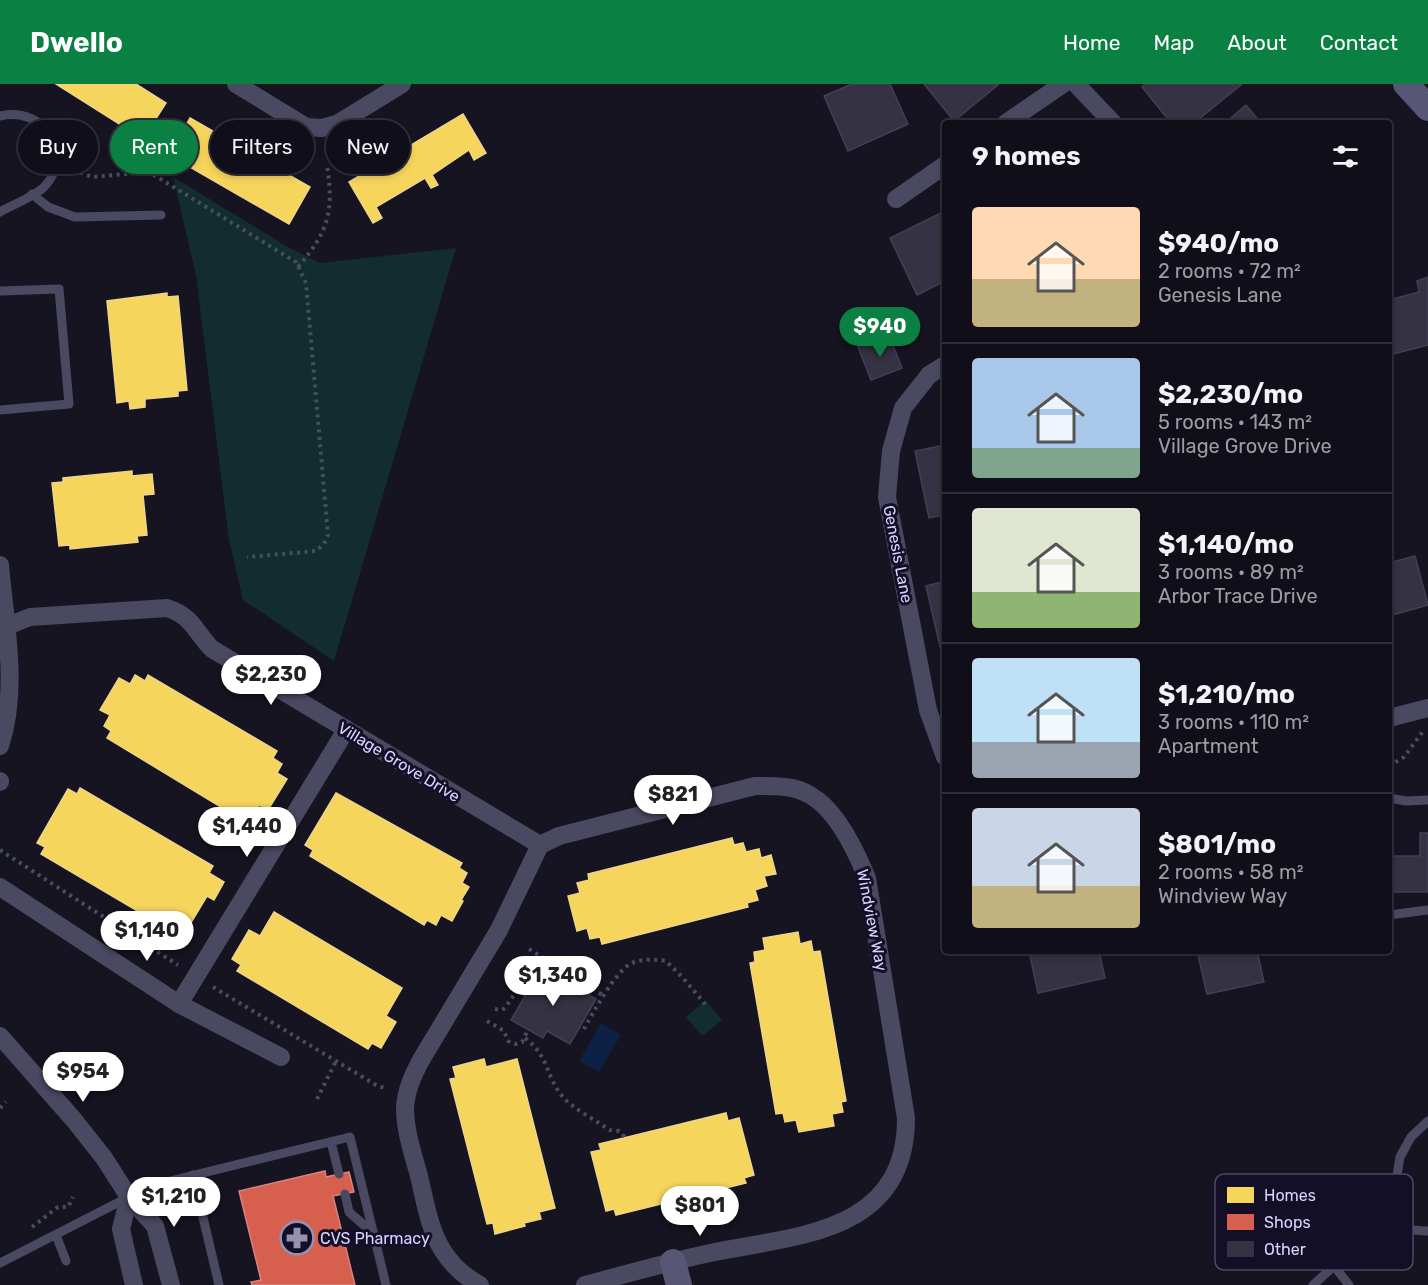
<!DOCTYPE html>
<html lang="en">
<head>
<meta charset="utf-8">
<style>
	body { margin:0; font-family:Rubik,sans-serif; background:#191822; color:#f1f3f6; height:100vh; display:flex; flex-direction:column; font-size:22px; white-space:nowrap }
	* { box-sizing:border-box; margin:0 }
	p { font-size:20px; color:#9c9ca2 }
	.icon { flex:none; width:33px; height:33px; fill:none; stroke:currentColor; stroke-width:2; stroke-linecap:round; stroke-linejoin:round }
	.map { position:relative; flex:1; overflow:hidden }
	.drawer { position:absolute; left:942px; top:36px; width:450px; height:834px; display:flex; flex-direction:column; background:#100f19; border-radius:6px; box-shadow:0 3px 9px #0003,0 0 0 2px #302f38 }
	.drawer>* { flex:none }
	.hud { position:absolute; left:18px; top:36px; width:570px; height:54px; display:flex; gap:12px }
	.price { position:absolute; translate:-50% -51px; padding:0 14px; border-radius:21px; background:#fff; color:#222; font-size:20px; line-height:39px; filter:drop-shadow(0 2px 3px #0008) }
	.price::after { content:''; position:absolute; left:50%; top:36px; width:18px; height:14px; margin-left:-9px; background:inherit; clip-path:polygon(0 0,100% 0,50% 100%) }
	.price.current { background:#0b8043; color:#fff }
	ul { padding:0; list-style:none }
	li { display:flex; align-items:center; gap:18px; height:150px; padding:0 30px }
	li+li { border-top:2px solid #302f38 }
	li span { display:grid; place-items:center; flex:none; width:168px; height:120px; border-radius:6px; color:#555 }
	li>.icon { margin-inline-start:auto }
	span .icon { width:72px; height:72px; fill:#fffc; stroke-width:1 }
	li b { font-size:26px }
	h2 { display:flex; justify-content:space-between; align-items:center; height:72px; padding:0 30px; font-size:26px }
	.tag { padding:0 21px; border-radius:27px; background:#100f19; box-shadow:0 3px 9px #0003,0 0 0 2px #302f38; font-size:21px; line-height:54px }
	.tag.current { background:#0b8043; color:#fff }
	header { display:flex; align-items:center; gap:36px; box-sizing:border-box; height:84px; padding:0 30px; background:#0b8043; color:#fff }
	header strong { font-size:28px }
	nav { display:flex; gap:33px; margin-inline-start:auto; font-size:21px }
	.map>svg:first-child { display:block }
	.green { fill:#132c2d }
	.water { fill:#0d2144 }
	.homes { fill:#f6d55c; stroke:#edd58d; stroke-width:1.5 }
	.shops { fill:#d6604d; stroke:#d78382; stroke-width:1.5 }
	.building { fill:#343243; stroke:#433f54; stroke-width:1.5 }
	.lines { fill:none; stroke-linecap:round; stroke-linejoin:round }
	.path { stroke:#44505f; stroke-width:4; stroke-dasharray:3 4.5; stroke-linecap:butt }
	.lane { stroke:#4a4962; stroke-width:9 }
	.street { stroke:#4a4962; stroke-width:18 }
	.secondary { stroke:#575674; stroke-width:26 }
	.labels { text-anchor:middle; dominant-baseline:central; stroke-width:6; stroke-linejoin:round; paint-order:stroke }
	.street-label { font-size:16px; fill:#d9d4ff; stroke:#130f26 }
	.poi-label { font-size:16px; fill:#d9d4ff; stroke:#130f26; text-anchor:start }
	.key { fill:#130f26; stroke:#4e4a67; stroke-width:1.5 }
	.key-label { font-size:16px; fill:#d9d4ff }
</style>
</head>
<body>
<header>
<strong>Dwello</strong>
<nav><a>Home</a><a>Map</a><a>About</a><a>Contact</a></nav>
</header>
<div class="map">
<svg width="1428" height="1201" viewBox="0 0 1428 1201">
	<rect width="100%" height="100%" fill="#161421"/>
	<g class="green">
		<path d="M173 93 288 163 320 179 456 164 334 577 243 516 229 456 196 191Z"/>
		<path d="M702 919 705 922 708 919 722 936 702 952 686 933Z"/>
	</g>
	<path class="water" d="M601 939 621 951 599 988 579 977Z"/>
	<g class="homes">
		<path d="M56 0H136L166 19 143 55Z"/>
		<path d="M463 30 486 69 474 76 469 66 432 91 438 101 431 104 425 94 376 123 382 134 373 139 349 98Z"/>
		<path d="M190 34 310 103 289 140 169 71Z"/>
		<path d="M167 209V213L178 212 187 306 178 307V312L145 315V323L130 325 129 317 117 319 107 217Z"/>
		<path d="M132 387V392L152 390 154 410 143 411 147 451 137 452 138 458 70 465V461L59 462 52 399 63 398V394Z"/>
		<path d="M135 591 145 597 148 591 277 667 273 674 282 680 277 689 287 695 268 726 259 721 253 731 244 726 239 734 107 654 111 647 104 642 110 631 100 626 119 594 130 600Z"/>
		<path d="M80 704 213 782 209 789 224 798 214 816 207 812 186 847 177 841 173 848 41 770 45 763 37 759 68 705 77 710Z"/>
		<path d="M336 709 462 779 459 784 467 789 462 799 469 803 461 816 463 817 452 837 441 831 436 841 427 836 424 841 310 772 313 766 305 761Z"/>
		<path d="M732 754 734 761 743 759 746 768 759 765 761 774 771 771 776 790 764 792 767 802 755 806 758 816 747 819 748 823 602 860 600 853 590 855 587 844 577 847 568 812 580 809 577 799 589 796 588 790Z"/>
		<path d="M274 828 402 904 386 932 396 938 381 964 372 959 368 965 237 887 241 881 232 875 249 846 260 852Z"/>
		<path d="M798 848 800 860 811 857 813 868 820 867 846 1017 841 1018 843 1028 832 1030 834 1042 799 1048 796 1036 785 1038 783 1029 776 1030 750 879 755 878 754 868 765 866 763 854Z"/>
		<path d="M484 975 486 983 517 975 555 1124 539 1128 541 1135 524 1139 525 1142 495 1150 493 1139 487 1140 450 995 456 994 453 983Z"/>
		<path d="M726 1029 728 1037 739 1034 754 1091 744 1094 746 1099 616 1131 614 1125 606 1127 591 1068 601 1066 599 1060Z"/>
	</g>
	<path class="shops" d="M325 1087 326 1093 349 1088 354 1108 333 1112 355 1201H252L251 1198 261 1196 239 1107Z"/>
	<g class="building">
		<path d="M852 0H890L908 40 848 67 824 12Z"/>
		<path d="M924 0H999L954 37Z"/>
		<path d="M1145 0H1242L1194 39H1171L1142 3Z"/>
		<path d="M1246 21 1261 39H1225Z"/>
		<path d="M945 127V197L917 211 890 154Z"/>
		<path d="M1428 193V261L1389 271V216L1419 208 1417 197Z"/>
		<path d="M889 251 902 284 871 296 858 263Z"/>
		<path d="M945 361V431L929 434 915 367Z"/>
		<path d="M1415 472 1428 521 1389 532V479Z"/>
		<path d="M945 497V584L926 502Z"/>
		<path d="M1420 749H1428V808H1389V772H1420Z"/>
		<path d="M1029 867H1099L1105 894 1038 909Z"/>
		<path d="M1197 867H1257L1264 898 1207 910Z"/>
		<path d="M542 884 596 915 570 960 547 947 543 954 511 936 525 912 522 910 529 897 533 899Z"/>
	</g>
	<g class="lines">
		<g class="path">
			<path d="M73 86 92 93 149 88 296 178 306 199 328 451 324 460 316 467 247 473"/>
			<path d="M298 183C329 147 334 127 327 81"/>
			<path d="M1389 682 1404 673 1424 646"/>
			<path d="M0 766 178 881"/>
			<path d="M529 865 604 912"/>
			<path d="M213 903 376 1001 387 1005"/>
			<path d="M495 925 502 926 505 924 520 902 525 905"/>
			<path d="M487 937 504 947 508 957 515 960 522 958 528 946"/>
			<path d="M584 945C593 929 616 886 632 879 642 875 655 875 666 877L683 894 706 921"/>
			<path d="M525 954C550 973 545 992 563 1013 571 1023 598 1038 610 1046L619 1047 626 1054"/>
			<path d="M317 1015 336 977"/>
			<path d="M0 1024 6 1018"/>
			<path d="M32 1143 58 1123H68L73 1113"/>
		</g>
		<g class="lane">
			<path d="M0 32C45 22 75 69 45 102 36 112 12 121 0 128"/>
			<path d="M32 110 48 123 75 133 161 131"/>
			<path d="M0 207 59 205 69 320 0 326"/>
			<path d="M1389 714 1406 717 1428 716"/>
			<path d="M1389 831 1428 826"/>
			<path d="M331 1058 339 1090"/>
			<path d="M193 1091 219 1201"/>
			<path d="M345 1110 349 1128 374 1150"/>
			<path d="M1388 1146 1400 1073 1411 1053 1428 1037"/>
			<path d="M56 1151 66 1177"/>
			<path d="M0 1179 129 1113 166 1098 350 1053 386 1201"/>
			<path d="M1334 1182C1343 1134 1392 1146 1428 1147"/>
			<path d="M1313 1201 1334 1182 1349 1201"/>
		</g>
		<g class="street">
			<path d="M236 0 306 43 322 44 337 40 402 0"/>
			<path d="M1076 0 1113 39"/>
			<path d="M1006 39 1063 0"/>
			<path d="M896 115 945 81"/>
			<path d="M945 281 929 291 903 324 891 367 887 413 928 626 945 673"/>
			<path d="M0 481C5 540 19 604 0 662"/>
			<path d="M0 543H5L30 533 167 524C194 533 194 547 212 565L540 761"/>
			<path d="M1389 634 1428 624"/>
			<path d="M0 697V698"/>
			<path d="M0 803 179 920 281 973"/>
			<path d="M179 920 346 646"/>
			<path d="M0 952 74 1036 104 1074 129 1113 155 1142 171 1201"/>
			<path d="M129 1113 121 1145 134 1201"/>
			<path d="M480 1201C465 1193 452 1181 443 1167 429 1145 425 1117 419 1092 413 1070 405 1047 405 1024 406 1006 413 991 421 976L499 846 540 761 559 752 755 702C774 702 793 701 810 711 837 726 856 767 867 794L906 1034C906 1150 797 1151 710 1169 668 1178 626 1190 585 1201"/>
		</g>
		<g class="secondary">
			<path d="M1406 0 1428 24"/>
			<path d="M673 1178 679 1201"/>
		</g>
	</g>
	<defs>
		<symbol id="pharmacy-ring" viewBox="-11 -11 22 22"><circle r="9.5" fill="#130f26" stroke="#9591b1" stroke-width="1.5"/><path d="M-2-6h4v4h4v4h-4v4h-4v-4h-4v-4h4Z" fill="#9591b1"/></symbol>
	</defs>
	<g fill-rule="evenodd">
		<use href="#pharmacy-ring" x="278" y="1135" width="38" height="38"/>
	</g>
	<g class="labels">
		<g class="street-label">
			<text transform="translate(898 470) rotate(79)">Genesis Lane</text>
			<text transform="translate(399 678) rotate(31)">Village Grove Drive</text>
			<text transform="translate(872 836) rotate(79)">Windview Way</text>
		</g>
		<g class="poi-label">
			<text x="320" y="1154">CVS Pharmacy</text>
		</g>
	</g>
	<rect x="1215" y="1090" width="198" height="96" rx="9" class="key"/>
	<rect x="1227" y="1103" width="27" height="16" fill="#f6d55c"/>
	<rect x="1227" y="1130" width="27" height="16" fill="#d6604d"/>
	<rect x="1227" y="1157" width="27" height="16" fill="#343243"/>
	<g class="key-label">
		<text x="1264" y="1117">Homes</text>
		<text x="1264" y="1144">Shops</text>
		<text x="1264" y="1171">Other</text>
	</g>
</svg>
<b class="price current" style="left:880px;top:274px">$940</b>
<b class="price" style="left:271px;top:622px">$2,230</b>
<b class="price" style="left:673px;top:742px">$821</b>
<b class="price" style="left:247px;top:774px">$1,440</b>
<b class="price" style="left:147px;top:878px">$1,140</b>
<b class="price" style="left:553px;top:923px">$1,340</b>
<b class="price" style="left:83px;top:1019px">$954</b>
<b class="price" style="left:174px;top:1144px">$1,210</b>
<b class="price" style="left:700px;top:1153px">$801</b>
<div class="hud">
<a class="tag">Buy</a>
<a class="tag current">Rent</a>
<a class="tag">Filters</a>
<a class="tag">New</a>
</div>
<section class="drawer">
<h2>9 homes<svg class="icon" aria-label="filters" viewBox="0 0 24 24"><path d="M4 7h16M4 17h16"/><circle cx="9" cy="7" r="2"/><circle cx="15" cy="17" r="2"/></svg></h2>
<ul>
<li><span style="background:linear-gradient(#ffd9b3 60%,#c2b280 0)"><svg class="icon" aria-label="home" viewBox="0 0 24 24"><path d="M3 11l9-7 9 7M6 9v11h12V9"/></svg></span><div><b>$940/mo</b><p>2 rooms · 72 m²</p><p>Genesis Lane</p></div></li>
<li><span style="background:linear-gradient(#a9c7e8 75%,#7fa58c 0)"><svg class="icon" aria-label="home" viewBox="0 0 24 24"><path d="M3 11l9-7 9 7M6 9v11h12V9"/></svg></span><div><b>$2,230/mo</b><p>5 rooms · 143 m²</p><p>Village Grove Drive</p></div></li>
<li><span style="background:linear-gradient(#dfe7d0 70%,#8fb573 0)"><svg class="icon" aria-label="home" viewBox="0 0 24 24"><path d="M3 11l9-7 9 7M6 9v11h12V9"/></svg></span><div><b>$1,140/mo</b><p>3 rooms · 89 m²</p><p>Arbor Trace Drive</p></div></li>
<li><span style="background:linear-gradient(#bfe0f5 70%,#9aa5b1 0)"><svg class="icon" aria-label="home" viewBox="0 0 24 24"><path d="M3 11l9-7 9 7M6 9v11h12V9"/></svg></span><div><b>$1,210/mo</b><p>3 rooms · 110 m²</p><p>Apartment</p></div></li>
<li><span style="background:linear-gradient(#c9d6e8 65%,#c2b280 0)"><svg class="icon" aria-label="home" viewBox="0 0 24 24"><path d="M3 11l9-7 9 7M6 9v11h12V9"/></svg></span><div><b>$801/mo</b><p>2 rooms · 58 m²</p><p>Windview Way</p></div></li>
</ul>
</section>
</div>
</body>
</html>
